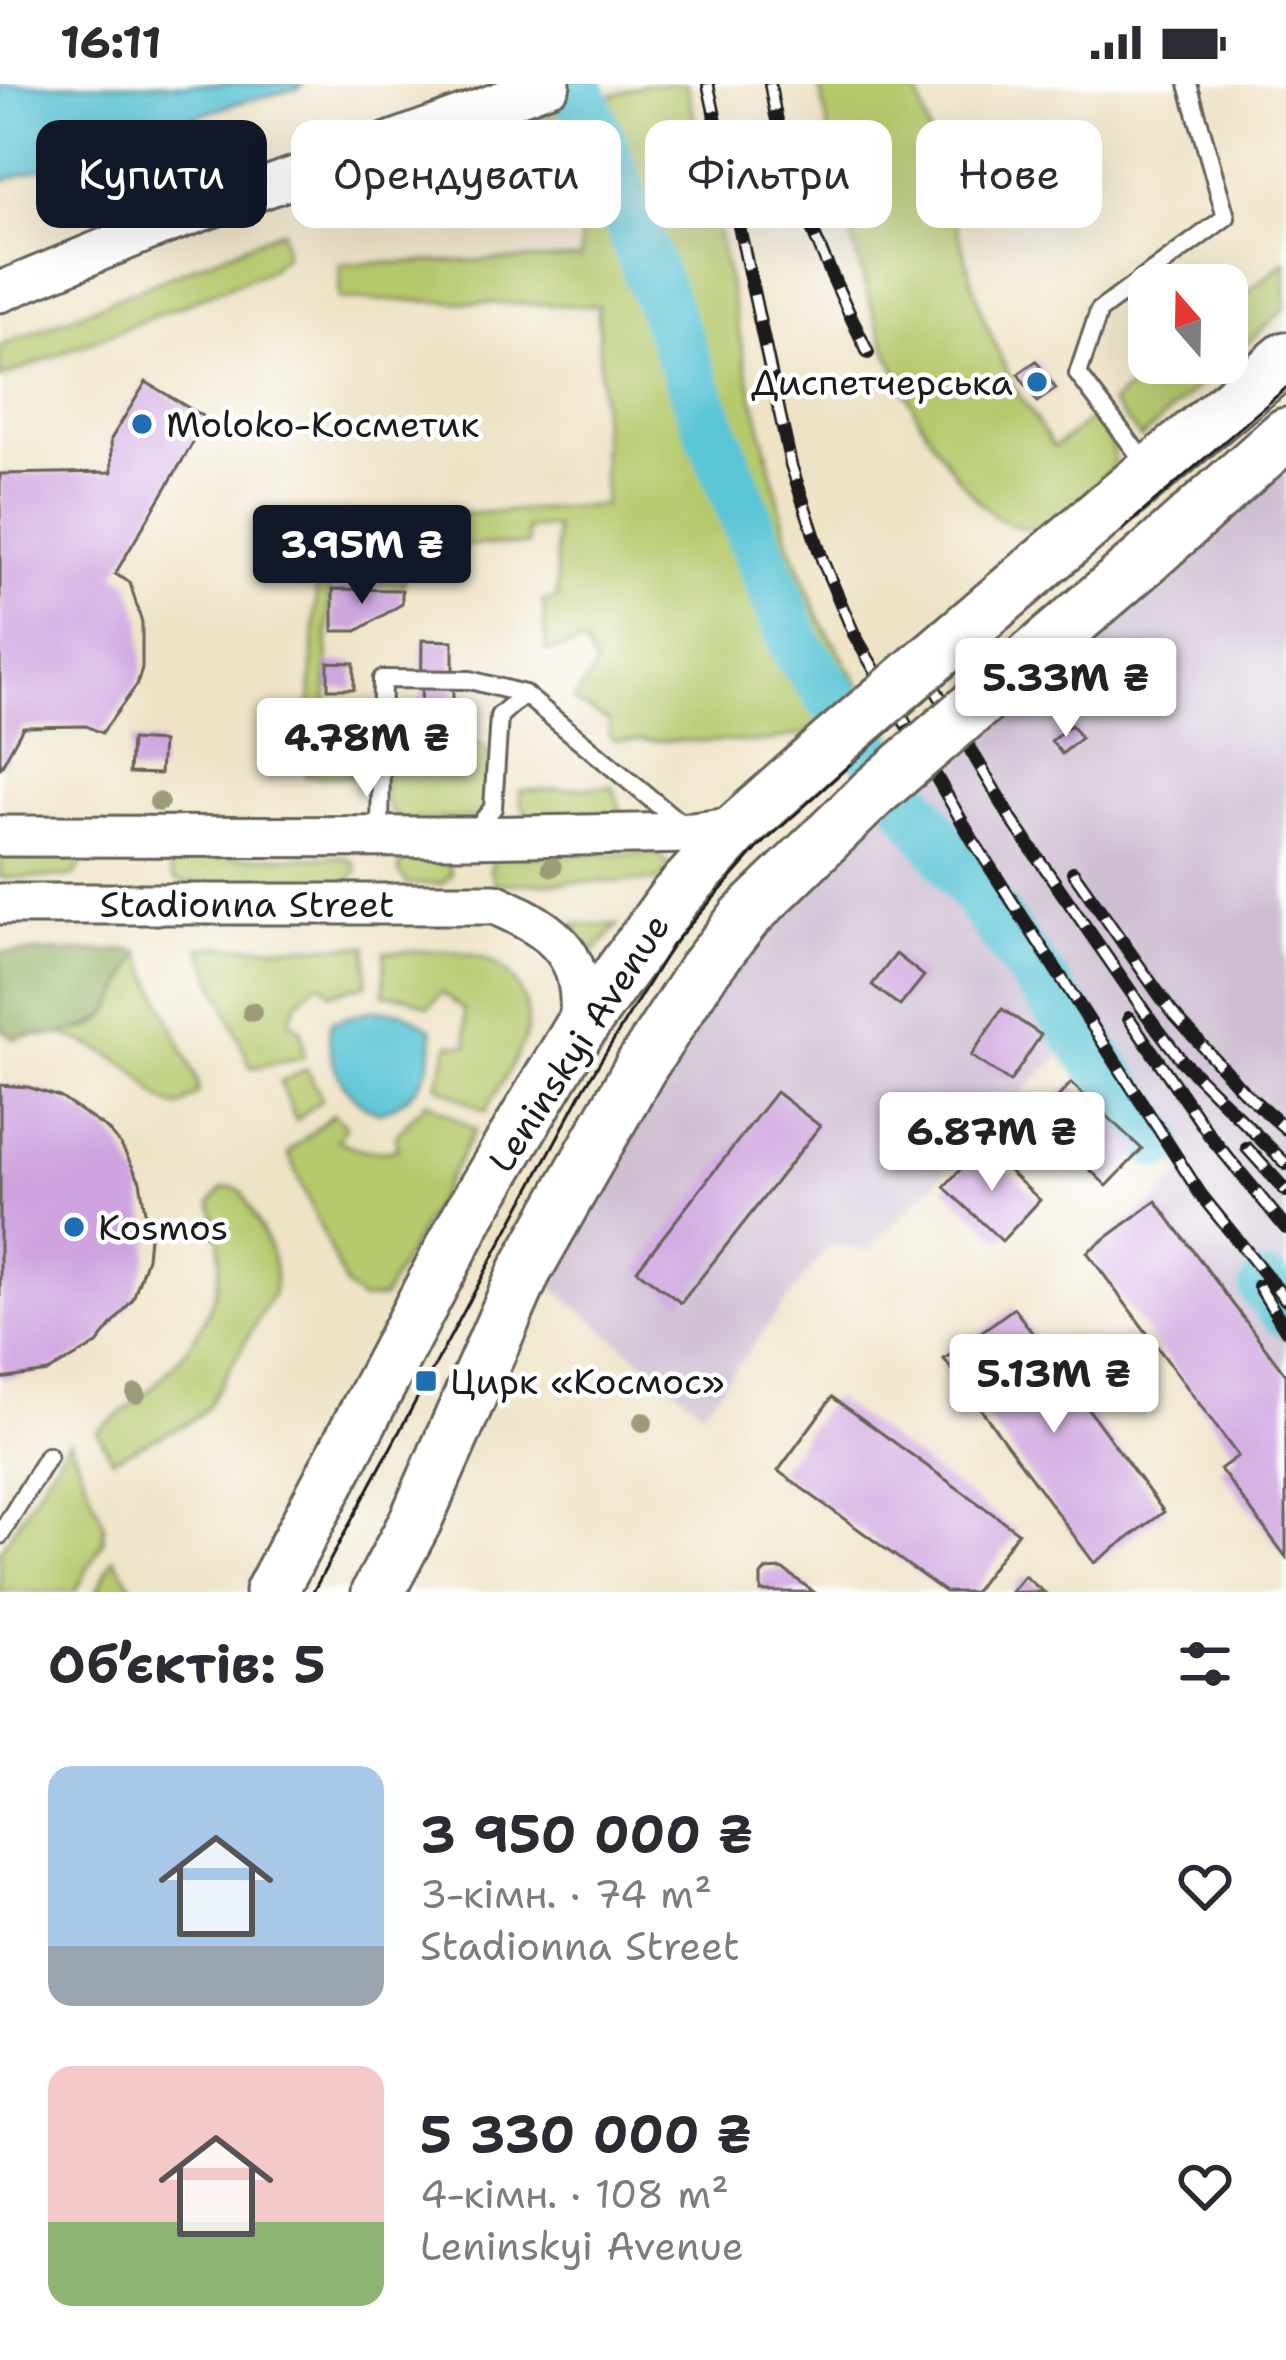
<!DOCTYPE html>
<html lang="uk">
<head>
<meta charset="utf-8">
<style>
	body { margin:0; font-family:"Shantell Sans",sans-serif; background:#f7f7f7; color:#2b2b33; height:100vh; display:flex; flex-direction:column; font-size:45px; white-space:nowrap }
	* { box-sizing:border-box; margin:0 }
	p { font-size:39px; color:#7c7c81 }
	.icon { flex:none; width:66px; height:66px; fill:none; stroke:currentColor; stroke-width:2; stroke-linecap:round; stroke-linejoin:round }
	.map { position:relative; height:1508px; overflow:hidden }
	.side { display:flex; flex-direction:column; background:#fff; flex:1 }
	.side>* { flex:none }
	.top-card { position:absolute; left:36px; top:36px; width:1215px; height:108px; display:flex; gap:24px }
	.needle { width:78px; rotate:340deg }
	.buttons { position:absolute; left:1128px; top:180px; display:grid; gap:24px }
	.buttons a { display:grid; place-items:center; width:120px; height:120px; border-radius:24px; background:#fff; box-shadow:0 12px 48px #0002; font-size:60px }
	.price { position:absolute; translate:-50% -102px; padding:0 27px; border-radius:12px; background:#fff; color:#222; font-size:39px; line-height:78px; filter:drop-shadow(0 3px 6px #0008) }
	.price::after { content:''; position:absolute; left:50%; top:72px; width:36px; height:27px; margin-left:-18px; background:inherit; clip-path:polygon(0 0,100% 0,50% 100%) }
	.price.selected { background:#111827; color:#fff }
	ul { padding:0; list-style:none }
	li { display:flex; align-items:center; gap:36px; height:300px; padding:0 48px }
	li span { display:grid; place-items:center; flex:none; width:336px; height:240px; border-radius:24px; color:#555 }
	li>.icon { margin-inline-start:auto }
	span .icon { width:144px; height:144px; fill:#fffc; stroke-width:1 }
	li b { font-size:51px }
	h2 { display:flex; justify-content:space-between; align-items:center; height:144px; padding:0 48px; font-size:51px }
	.chip { padding:0 42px; border-radius:24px; background:#fff; box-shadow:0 12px 48px #0002; font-size:42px; line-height:108px }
	.chip.selected { background:#111827; color:#fff }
	.status { display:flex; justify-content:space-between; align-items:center; height:84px; padding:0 60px; background:#fff; direction:ltr }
	.status svg { height:33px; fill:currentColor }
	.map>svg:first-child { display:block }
	.industrial { fill:#cebed1 }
	.green { fill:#b6c96d; stroke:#697244; stroke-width:3 }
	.forest { fill:#90ad60; stroke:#56643e; stroke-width:3 }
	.water { fill:#5bc5d6; stroke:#3c7079; stroke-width:3 }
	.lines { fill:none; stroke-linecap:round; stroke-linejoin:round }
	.river { stroke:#5bc5d6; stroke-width:54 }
	.building { fill:#cea3df }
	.service-casing { stroke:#666258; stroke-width:22 }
	.tertiary-casing { stroke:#666258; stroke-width:45 }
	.primary-casing { stroke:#666258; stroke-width:57 }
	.service { stroke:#fff; stroke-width:16 }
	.tertiary { stroke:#fff; stroke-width:39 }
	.primary { stroke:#fff; stroke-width:51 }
	.tram { stroke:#1c1c1c; stroke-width:3 }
	.rail-casing { stroke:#1c1c1c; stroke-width:14 }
	.rail { stroke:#fff; stroke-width:9; stroke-dasharray:27; stroke-linecap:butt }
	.primary-bridge-casing { stroke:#666258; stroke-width:57; stroke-linecap:butt }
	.primary-bridge { stroke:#fff; stroke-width:51 }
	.tree { fill:#9d9c7a }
	.poi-dot { fill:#1f6fb2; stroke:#fff; stroke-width:4.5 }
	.labels { text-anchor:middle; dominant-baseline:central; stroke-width:9; stroke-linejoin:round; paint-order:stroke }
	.poi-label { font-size:36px; fill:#1c1c1c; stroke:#fff; text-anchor:start }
	.street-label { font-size:36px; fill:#1c1c1c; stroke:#fff }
</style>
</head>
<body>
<div class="status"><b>16:11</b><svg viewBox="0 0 49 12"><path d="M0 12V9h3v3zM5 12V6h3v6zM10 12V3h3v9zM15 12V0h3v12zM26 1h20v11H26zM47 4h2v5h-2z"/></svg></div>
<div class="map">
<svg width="1286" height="1508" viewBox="0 0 1286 1508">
	<rect width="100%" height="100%" fill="#fff"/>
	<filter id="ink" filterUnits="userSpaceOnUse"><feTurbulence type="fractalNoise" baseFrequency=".00833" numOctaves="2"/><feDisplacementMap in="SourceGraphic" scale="24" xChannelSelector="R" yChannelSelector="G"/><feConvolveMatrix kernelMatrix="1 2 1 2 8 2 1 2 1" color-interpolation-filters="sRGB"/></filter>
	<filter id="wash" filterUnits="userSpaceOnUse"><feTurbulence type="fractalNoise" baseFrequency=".004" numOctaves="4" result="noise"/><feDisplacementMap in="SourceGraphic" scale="48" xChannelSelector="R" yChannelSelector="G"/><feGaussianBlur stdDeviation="2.7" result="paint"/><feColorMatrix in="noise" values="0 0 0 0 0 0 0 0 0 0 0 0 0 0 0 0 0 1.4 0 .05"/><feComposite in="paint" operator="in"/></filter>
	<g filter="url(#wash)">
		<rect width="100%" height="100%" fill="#eee3c6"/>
		<path class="industrial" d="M1286 378V1291L1156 1117 1181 1090 1074 957 867 1167 829 1161 703 1327 541 1194 655 993 795 805Z"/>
		<g class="green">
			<path d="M646 0H687L747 286 789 458 820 536 860 602 805 650 763 658 614 656 609 651V637L573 617 596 583 584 559 546 568 543 517 557 515 555 443 527 445 528 461H422V488L404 490V501H329L326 646 349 648 360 656 364 692H306L319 460 397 458 400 434 604 421 598 222 339 215 340 180 581 174 579 95 379 103 366 92Z"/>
			<path d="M819 0H915L983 233 1014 303 1054 363 1093 334 1109 356 1115 375 1110 386C1089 404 1059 443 1030 444 999 445 975 415 958 393 870 280 848 137 819 0Z"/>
			<path d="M283 146 285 172 268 187 0 294V262Z"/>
			<path d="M1286 177V224L1227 277V225Z"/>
			<path d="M1160 279H1224L1141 354 1111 319Z"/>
			<path d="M473 657 487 664C490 684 492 717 481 733L400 737C379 723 382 684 391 663L404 658Z"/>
			<path d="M613 702 622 730 616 735H529L521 720 520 707Z"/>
			<path d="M0 767 75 769 82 778 76 790 68 793 0 794Z"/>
			<path d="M658 769 670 782 664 793 655 797 495 800 490 787 493 776 500 772Z"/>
			<path d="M186 773H345L355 779 357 788 346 801 181 798 174 795 169 784 175 775Z"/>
			<path d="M406 773H445L452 790 442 800H407L399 788 401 777Z"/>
			<path d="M573 840 618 841 592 870Z"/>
			<path d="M367 862V900L331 909 320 899C304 908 296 919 289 936L302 947 304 973 251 984 200 863Z"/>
			<path d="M385 868C435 868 494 856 520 907 527 921 530 938 525 953 515 979 498 1004 485 1028L437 1001 449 960 468 961 464 926 442 908 429 923 407 913 384 910Z"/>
			<path d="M140 869 198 999V1010L180 1023C158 1021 150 1000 134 987 113 970 87 959 61 950 72 945 81 948 91 944 118 933 126 891 140 869Z"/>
			<path d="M307 985 322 1015 296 1037 280 998Z"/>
			<path d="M427 1017 475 1046 383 1214 361 1216 346 1202 288 1069 333 1030 346 1042 338 1056C357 1067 376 1069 397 1065L395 1052Z"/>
			<path d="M234 1103 242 1107C256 1138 283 1174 273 1210L206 1325 188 1339 112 1375 97 1347C175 1293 245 1221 211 1119L223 1104Z"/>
			<path d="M69 1356 104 1440 103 1457 75 1508H0V1467Z"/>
			<path d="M114 1474 136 1508H96Z"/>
		</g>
		<path class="forest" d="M132 866 140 869C111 916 123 938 60 950 42 954 34 947 14 955L0 944V869Z"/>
		<g class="water">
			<path d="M0 0H302L300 4 234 20 0 98Z"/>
			<path d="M373 926 403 928 432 945C436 985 416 1016 378 1029 343 1013 324 976 331 938Z"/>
		</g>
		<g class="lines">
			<g class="river">
				<path d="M576 0 797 564 1158 1058"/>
				<path d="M1266 1204 1286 1226"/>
			</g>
		</g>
		<g id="blocks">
			<g class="building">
				<path d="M1036 277 1056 305 1037 318 1018 290Z"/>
				<path d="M146 298 207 335 115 490 130 499 142 539V584L137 601 102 649 86 642 23 643 0 685V390L112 388 111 355Z"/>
				<path d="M333 505 402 506V520L357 547H333Z"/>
				<path d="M422 556 453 557V633H421Z"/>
				<path d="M328 578 354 579V605H328Z"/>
				<path d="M1071 641 1081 654 1062 670 1051 657Z"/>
				<path d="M131 656 162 658 160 690 129 689Z"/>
				<path d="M896 870 924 892 900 922 872 901Z"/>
				<path d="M1002 925 1041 951 1010 998 971 972Z"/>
				<path d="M1071 999 1142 1065 1107 1102 1037 1036Z"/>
				<path d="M0 1001 28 1003 60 1013 107 1045 121 1061 140 1097 149 1153 147 1174 133 1215 97 1260 48 1288 0 1295Z"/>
				<path d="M776 1008 820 1042 681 1219 637 1186Z"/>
				<path d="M982 1062 1040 1116 1002 1157 944 1103Z"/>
				<path d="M1156 1117 1286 1291V1473L1220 1385 1238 1372 1087 1168Z"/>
				<path d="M1014 1224 1164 1428 1094 1479 944 1275Z"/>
				<path d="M832 1313 1018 1448 974 1508H945L778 1387Z"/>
				<path d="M782 1485 787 1488 814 1508H761V1492L766 1486Z"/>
				<path d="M1024 1492 1044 1508H1011Z"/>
			</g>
		</g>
	</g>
	<g filter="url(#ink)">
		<use href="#blocks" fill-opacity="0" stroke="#666258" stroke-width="3"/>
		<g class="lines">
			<defs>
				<g id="service">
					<path d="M1149 384 1078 290 1099 227 1226 133 1188 0"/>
					<path d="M474 747 493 724 499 632 524 610"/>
					<path d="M380 753 382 595 470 596 524 610 686 744"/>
					<path d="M0 1451 48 1372"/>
				</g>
				<g id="tertiary">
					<path d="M0 208 157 143 550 0"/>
					<path d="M0 752 469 753 691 749 739 743"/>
					<path d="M0 820H495C559 849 587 871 579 946"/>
				</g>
				<g id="primary">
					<path d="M1105 426 1286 274"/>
					<path d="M1147 474 1286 350"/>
					<path d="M271 1508 471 1127 579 946 674 814 739 743 833 659"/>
					<path d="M378 1508 415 1438 525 1187 640 984 703 887 745 833 874 708"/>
				</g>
			</defs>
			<use href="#service" class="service-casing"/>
			<use href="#tertiary" class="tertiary-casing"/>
			<use href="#primary" class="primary-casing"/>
			<use href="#service" class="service"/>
			<use href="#tertiary" class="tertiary"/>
			<use href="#primary" class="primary"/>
			<path class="tram" d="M313 1508 584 1004 672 861 757 765 851 680 1286 304"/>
			<defs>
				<g id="rail">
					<path d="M708 0 791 381 823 478 854 550 972 755 1201 1111 1286 1216"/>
					<path d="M770 0C785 97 827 182 868 269"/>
					<path d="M927 591 1013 738 1147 931 1182 977 1286 1080"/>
					<path d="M1073 788 1171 927 1244 1008 1286 1045"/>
					<path d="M1129 934 1210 1052 1286 1144"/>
					<path d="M1247 1064 1286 1107"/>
					<path d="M1259 1202 1286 1246"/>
				</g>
			</defs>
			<use href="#rail" class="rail-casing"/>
			<use href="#rail" class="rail"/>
			<defs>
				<g id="primary-bridge">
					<path d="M833 659 1105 426"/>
					<path d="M874 708 1147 474"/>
				</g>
			</defs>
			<use href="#primary-bridge" class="primary-bridge-casing"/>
			<use href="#primary-bridge" class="primary-bridge"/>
		</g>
		<g class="tree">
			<circle cx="159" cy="718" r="10"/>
			<circle cx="552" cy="783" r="10"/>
			<circle cx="252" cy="928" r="10"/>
			<circle cx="210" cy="1145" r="10"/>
			<circle cx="136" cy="1310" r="10"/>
			<circle cx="643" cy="1338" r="10"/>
		</g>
	</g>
	<g class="poi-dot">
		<circle cx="1037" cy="298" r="12"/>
		<circle cx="142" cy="340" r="12"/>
		<circle cx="74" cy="1143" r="12"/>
		<rect x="414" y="1285" width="24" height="24" rx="6"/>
	</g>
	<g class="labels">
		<g class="poi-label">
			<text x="1013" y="298" text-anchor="end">Диспетчерська</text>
			<text x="166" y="340">Moloko-Косметик</text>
			<text x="98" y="1143">Kosmos</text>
			<text x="450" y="1297">Цирк «Космос»</text>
		</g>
		<g class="street-label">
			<text x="247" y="820">Stadionna Street</text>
			<text transform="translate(579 959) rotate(-57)">Leninskyi Avenue</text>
		</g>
	</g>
</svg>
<div class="buttons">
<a><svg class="needle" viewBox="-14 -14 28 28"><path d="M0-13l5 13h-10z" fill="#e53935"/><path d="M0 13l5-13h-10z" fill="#7c7c81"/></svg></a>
</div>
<b class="price selected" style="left:362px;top:523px">3.95M ₴</b>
<b class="price" style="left:1066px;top:656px">5.33M ₴</b>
<b class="price" style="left:367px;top:716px">4.78M ₴</b>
<b class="price" style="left:992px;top:1110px">6.87M ₴</b>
<b class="price" style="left:1054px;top:1352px">5.13M ₴</b>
<div class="top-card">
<a class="chip selected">Купити</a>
<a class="chip">Орендувати</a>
<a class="chip">Фільтри</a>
<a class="chip">Нове</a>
</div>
</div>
<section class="side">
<h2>Об’єктів: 5<svg class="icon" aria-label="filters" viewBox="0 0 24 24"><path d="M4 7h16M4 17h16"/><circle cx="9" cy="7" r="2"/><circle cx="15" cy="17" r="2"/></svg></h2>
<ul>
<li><span style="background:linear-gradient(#a9c7e8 75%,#9aa5b1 0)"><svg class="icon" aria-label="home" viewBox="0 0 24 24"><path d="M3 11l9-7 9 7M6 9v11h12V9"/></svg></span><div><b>3 950 000 ₴</b><p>3-кімн. · 74 m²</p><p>Stadionna Street</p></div><svg class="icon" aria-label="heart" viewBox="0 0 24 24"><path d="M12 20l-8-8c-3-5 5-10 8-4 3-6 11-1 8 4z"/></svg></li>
<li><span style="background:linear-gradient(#f6c9c9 65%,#8fb573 0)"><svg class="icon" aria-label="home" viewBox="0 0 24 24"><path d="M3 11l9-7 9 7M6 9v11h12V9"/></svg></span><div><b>5 330 000 ₴</b><p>4-кімн. · 108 m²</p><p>Leninskyi Avenue</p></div><svg class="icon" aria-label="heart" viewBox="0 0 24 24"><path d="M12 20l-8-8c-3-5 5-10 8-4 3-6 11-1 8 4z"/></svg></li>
</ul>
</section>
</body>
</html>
